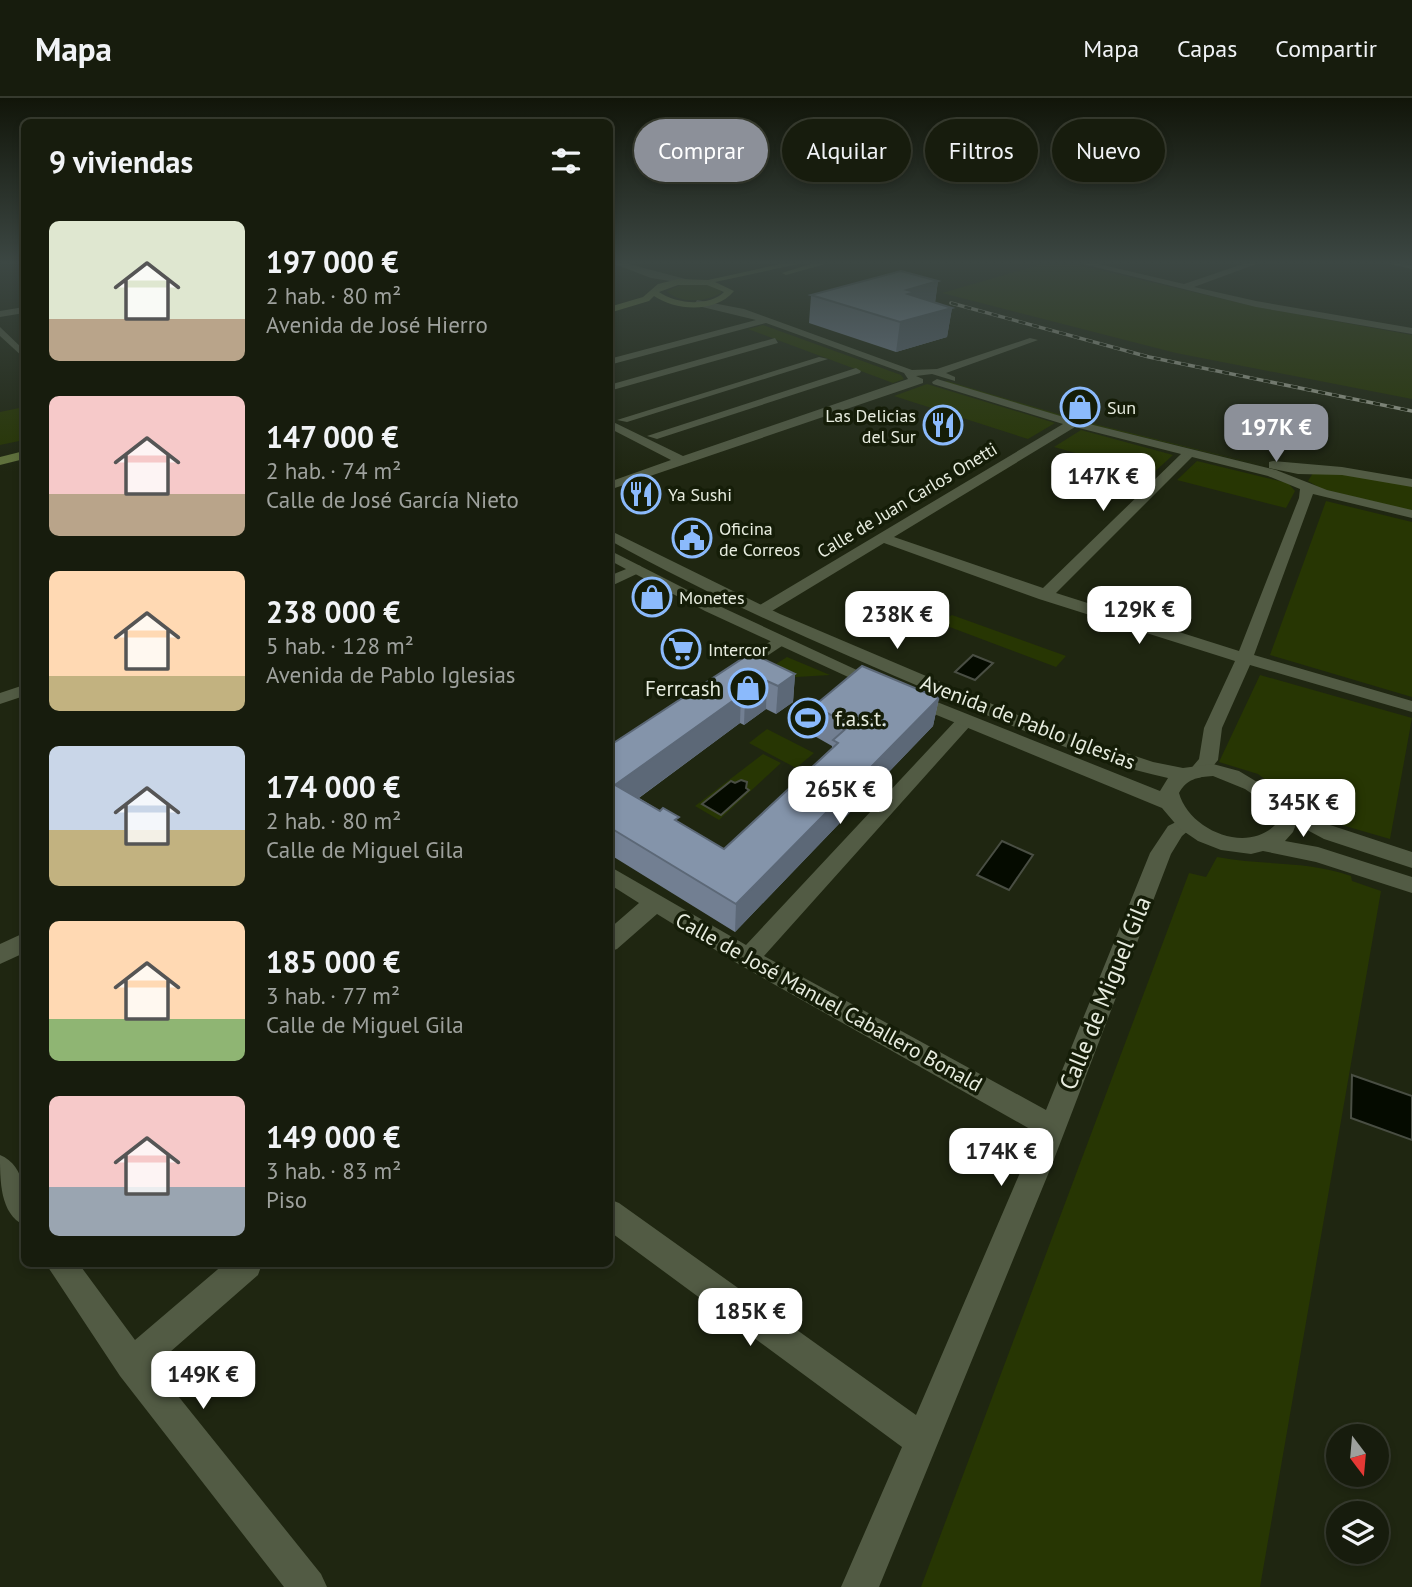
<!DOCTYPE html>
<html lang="es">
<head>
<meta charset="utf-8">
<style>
	body { margin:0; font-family:"PT Sans",sans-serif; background:#24291b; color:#f1f3f6; height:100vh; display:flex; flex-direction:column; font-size:26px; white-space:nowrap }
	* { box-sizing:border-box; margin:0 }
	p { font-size:23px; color:#9ea19d }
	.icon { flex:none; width:38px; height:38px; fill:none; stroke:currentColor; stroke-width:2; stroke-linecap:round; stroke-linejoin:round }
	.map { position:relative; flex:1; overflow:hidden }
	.panel { position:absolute; left:21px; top:21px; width:592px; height:1148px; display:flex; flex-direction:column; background:#171c0d; border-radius:10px; box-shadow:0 4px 10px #0003,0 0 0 2px #363a2e }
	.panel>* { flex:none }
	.banner { position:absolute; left:634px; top:21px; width:665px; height:63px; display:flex; gap:14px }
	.needle { width:46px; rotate:164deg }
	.tools { position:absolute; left:1326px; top:1326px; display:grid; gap:14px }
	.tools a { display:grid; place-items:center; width:63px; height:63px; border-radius:50%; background:#171c0d; box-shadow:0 4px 10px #0003,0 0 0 2px #363a2e; font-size:35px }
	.price { position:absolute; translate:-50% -60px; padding:0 16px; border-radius:14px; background:#fff; color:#222; font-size:23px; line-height:46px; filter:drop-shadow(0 2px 4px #0008) }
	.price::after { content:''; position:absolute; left:50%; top:42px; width:21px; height:16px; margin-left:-10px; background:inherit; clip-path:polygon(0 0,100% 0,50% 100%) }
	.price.selected { background:#8c9099; color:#fff }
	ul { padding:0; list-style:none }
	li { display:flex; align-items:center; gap:21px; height:175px; padding:0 28px }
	li span { display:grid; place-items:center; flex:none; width:196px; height:140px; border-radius:10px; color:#555 }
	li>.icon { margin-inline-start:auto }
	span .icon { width:84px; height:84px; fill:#fffc; stroke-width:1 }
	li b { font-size:30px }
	h2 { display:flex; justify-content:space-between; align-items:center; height:84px; padding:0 28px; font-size:30px }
	.pill { padding:0 24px; border-radius:32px; background:#171c0d; box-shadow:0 4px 10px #0003,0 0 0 2px #363a2e; font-size:24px; line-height:63px }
	.pill.selected { background:#8c9099; color:#fff }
	header { display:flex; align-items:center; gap:42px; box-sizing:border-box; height:98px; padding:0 35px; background:#171c0d; border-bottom:2px solid #363a2e }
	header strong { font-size:33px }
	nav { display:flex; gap:38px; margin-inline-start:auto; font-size:24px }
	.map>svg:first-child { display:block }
	.green { fill:#273603 }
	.water { fill:#050b00; stroke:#494e43; stroke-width:2 }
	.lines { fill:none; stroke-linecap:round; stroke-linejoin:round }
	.minor { fill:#525b44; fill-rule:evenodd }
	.tertiary { fill:#525b44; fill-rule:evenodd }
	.secondary { fill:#61733c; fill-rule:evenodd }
	.rail-casing { stroke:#999e8e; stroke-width:3.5 }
	.rail { stroke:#151d08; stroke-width:2.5; stroke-dasharray:7; stroke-linecap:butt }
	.wall { fill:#727f92 }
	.shaded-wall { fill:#5c6877 }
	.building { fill:#8494aa; stroke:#5c6877; stroke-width:2 }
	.labels { text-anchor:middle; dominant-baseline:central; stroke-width:7; stroke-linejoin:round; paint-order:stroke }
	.far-poi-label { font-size:18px; fill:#e7ecdf; stroke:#151d08; text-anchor:start }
	.far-street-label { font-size:18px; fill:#e7ecdf; stroke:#151d08 }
	.poi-label { font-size:21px; fill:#e7ecdf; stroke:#151d08; text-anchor:end }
	.street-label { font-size:21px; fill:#e7ecdf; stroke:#151d08 }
	.near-street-label { font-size:24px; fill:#e7ecdf; stroke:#151d08 }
</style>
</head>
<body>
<header>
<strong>Mapa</strong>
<nav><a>Mapa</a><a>Capas</a><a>Compartir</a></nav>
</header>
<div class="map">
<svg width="1412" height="1489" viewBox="0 0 1412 1489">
	<rect width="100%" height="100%" fill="#1f2611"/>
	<g class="green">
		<path d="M1046 165H1070L1257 209 1412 237V301L1176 255 942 195Z"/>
		<path d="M706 186 721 193V195C707 204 678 206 667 193L680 187Z"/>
		<path d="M763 227 901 277 904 281 893 285 748 231Z"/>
		<path d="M947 283 1078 322 1277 371 1076 323 944 284Z"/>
		<path d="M927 286 1055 325 1028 341 894 298Z"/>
		<path d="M24 309V342L0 347V314Z"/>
		<path d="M1081 332 1173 357 1152 376 1054 349Z"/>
		<path d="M1197 363 1288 385 1295 393 1286 410 1177 382Z"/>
		<path d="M1313 375H1334L1412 388V413L1322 391 1308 383Z"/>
		<path d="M1326 403 1412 424V599L1270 557Z"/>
		<path d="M952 517 1066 558 1056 569 939 525Z"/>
		<path d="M787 559 830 577 780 580 776 566Z"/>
		<path d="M1260 577 1412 620 1390 741 1314 719 1258 676 1219 664Z"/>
		<path d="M767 631 814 655 796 670 749 645Z"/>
		<path d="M763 656 781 665 719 722 695 708Z"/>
		<path d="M1217 759C1263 768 1306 762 1351 778L1352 783 1381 793 1260 1489H921L1189 775 1206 779Z"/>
	</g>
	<g class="water">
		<path d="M973 557 993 565 975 582 955 574Z"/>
		<path d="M741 682 747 684 746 690 749 692 721 717 702 706 731 683 735 685Z"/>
		<path d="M1002 743 1033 757 1009 792 977 777Z"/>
		<path d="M1352 977 1412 998V1042L1351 1020Z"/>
	</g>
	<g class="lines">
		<g class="minor">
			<path d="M1079 165H1094L1184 186 1246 165H1259L1194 189 1256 203 1412 230V236L1256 209Z"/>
			<path d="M1386 165 1412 167V171Z"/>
			<path d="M697 202 744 211 912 272 937 271 1030 240 1038 242 946 275 955 279V283L932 276 916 278 923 281V285L609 392V384L671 362 609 330V322L683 358 908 281 904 275 766 225 609 267V261L756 222 694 207Z"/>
			<path d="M24 209V215L0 219V213Z"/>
			<path d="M0 229 24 252V260L0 238Z"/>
			<path d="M775 240 778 245 609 293V287Z"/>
			<path d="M819 259 828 261 627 324 617 322Z"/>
			<path d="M856 270 861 273 860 275 657 341 647 338Z"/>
			<path d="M937 281 1077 323 1276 372 1327 392 1412 412V420L1313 396 1254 557 1412 603V614L1250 567 1222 630 1218 662 1205 678 1198 680 1188 674 1199 661 1204 630 1235 563 1039 501 884 445 767 516H755V510L1063 326 933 286 932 284ZM1075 329 1181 356 1043 490 894 439ZM1192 359 1268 378 1300 391 1299 400 1239 553 1056 495Z"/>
			<path d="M1273 363 1342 369 1412 381V389L1342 377 1298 376 1269 370V364Z"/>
			<path d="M636 467 641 468V474L609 489V478Z"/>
			<path d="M779 538 787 543 785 546 740 576 734 577 725 572Z"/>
			<path d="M24 587V598L0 606V595Z"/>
			<path d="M964 618 973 624 970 628 764 858 1046 1012 1150 755 1168 728 1186 719 1196 726 1182 738 1171 756 1051 1069 879 1489H841L902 1349 609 1133V1101L619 1105 916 1317 1037 1035 740 867 657 816 617 851 609 854V831L639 805 609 786V768L746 847 958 620Z"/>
			<path d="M24 835V855L0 866V846Z"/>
			<path d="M0 1057C27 1068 26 1103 24 1127 0 1116 0 1083 0 1057Z"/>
			<path d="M46 1166H79L135 1242 224 1166H262L258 1177 154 1268 321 1476 327 1489H284L120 1278Z"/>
		</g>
		<g class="tertiary">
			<path d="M612 165H625L693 183 689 186 651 180Z"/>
			<path d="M609 432 780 516 1039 626 1153 664 1183 670 1213 666 1239 673 1327 726 1412 754V770L1324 741 1296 726 1293 734 1285 743 1318 749 1412 779V795L1316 764 1263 753 1251 756 1221 752 1198 743 1179 730 1162 710 905 604 902 600 905 596H917L1160 693 1168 680C1087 662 1013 628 937 596 826 549 715 501 609 442ZM1213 678 1245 691 1271 709 1275 727C1246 756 1189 732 1179 695 1187 681 1197 679 1213 678Z"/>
			<path d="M609 452 717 507 887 586 884 590H872L705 513 609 462Z"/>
		</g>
		<g class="secondary">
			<path d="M785 165H803L715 184 734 193C716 215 676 213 654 198L649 203 609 215V209L643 199 658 186 678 181 708 182ZM678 187H707L724 194C709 209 676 206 659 194Z"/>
			<path d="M814 165H829L786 177 782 175Z"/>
			<path d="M24 353V361L0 367V359Z"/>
		</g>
		<defs>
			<path id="rail" d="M951 205 1149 259 1412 313"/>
		</defs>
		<use href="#rail" class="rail-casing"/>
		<use href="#rail" class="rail"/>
	</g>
	<g class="wall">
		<path d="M938 183 935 205 952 210 947 239 896 254 809 225 811 197Z"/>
		<path d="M751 555 795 576 793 604 776 616 766 611 744 627 740 625 639 700 724 751 832 650V648L811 636 814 608 939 600 933 628 735 834 609 756V648Z"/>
	</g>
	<g class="shaded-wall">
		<path d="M938 183 934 211 952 210 947 239 896 254 900 224 907 192Z"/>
		<path d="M795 576 793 604 776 616 778 588Z"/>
		<path d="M767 583 766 611 744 627 745 599Z"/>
		<path d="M741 597 740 625 618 715 615 687Z"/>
		<path d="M939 600 933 628 735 834 736 806Z"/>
	</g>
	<g class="building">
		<path d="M901 173 938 183 907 192 915 194 908 196 952 210 900 224 811 197Z"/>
		<path d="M751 555 795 576 778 588 767 583 745 599 741 597 615 687 660 713 663 710 679 719 675 722 724 751 838 645 833 642 850 627 814 608 862 568 939 600 736 806 609 729V648Z"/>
	</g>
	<linearGradient id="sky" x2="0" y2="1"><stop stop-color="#111509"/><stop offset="0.44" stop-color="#3c4743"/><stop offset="1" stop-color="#3c4743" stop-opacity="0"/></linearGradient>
	<rect width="1412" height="374" fill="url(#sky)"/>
	<defs>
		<symbol id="shop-ring" viewBox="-11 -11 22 22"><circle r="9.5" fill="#151d08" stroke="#8bbafc" stroke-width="1.5"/><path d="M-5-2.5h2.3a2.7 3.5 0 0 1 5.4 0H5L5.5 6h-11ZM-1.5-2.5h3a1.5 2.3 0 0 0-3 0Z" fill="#8bbafc"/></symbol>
		<symbol id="restaurant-ring" viewBox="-11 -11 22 22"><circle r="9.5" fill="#151d08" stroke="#8bbafc" stroke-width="1.5"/><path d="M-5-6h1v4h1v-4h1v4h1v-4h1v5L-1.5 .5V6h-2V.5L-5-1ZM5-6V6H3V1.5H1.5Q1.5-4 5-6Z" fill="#8bbafc"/></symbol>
		<symbol id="civic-ring" viewBox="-11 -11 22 22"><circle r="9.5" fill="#151d08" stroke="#8bbafc" stroke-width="1.5"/><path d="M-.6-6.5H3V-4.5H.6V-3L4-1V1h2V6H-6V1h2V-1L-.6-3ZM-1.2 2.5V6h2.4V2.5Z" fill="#8bbafc"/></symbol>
		<symbol id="supermarket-ring" viewBox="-11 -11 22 22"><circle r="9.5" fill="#151d08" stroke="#8bbafc" stroke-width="1.5"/><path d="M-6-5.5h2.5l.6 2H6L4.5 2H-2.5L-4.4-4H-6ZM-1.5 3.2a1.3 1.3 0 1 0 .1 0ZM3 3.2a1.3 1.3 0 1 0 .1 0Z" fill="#8bbafc"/></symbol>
		<symbol id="stadium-ring" viewBox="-11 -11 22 22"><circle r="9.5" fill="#151d08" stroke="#8bbafc" stroke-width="1.5"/><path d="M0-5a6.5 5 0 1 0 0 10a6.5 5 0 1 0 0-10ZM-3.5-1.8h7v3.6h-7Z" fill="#8bbafc"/></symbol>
	</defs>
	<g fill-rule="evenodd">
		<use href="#shop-ring" x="1058" y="287" width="44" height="44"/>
		<use href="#restaurant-ring" x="921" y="305" width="44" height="44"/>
		<use href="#restaurant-ring" x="619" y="374" width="44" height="44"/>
		<use href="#civic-ring" x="670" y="418" width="44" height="44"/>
		<use href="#shop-ring" x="630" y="477" width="44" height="44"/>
		<use href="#supermarket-ring" x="659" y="529" width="44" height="44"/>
		<use href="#shop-ring" x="726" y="568" width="44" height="44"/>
		<use href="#stadium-ring" x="786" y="598" width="44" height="44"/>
	</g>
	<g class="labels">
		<g class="far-poi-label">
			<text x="1107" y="309">Sun</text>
			<text x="916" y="317" text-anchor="end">Las Delicias<tspan x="916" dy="21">del Sur</tspan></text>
			<text x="668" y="396">Ya Sushi</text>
			<text x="719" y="430">Oficina<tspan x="719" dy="21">de Correos</tspan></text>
			<text x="679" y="499">Monetes</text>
			<text x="708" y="551">Intercor</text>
		</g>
		<g class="far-street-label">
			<text transform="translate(907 402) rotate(-31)">Calle de Juan Carlos Onetti</text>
		</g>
		<g class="poi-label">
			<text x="721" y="590">Ferrcash</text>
			<text x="835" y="620" text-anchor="start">f.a.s.t.</text>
		</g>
		<g class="street-label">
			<text transform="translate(1028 624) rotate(21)">Avenida de Pablo Iglesias</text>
			<text transform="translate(829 904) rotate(29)">Calle de José Manuel Caballero Bonald</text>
		</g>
		<g class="near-street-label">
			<text transform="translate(1105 895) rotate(-68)">Calle de Miguel Gila</text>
		</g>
	</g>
</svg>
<div class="tools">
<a><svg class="needle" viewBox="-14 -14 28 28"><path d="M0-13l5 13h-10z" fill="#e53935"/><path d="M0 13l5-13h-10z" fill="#9ea19d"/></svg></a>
<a><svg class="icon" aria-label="layers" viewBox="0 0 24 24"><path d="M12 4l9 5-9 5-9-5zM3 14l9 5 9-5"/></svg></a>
</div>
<b class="price selected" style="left:1276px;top:366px">197K €</b>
<b class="price" style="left:1103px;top:415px">147K €</b>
<b class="price" style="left:1139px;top:548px">129K €</b>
<b class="price" style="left:897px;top:553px">238K €</b>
<b class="price" style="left:840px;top:728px">265K €</b>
<b class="price" style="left:1303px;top:741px">345K €</b>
<b class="price" style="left:1001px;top:1090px">174K €</b>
<b class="price" style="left:750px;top:1250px">185K €</b>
<b class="price" style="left:203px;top:1313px">149K €</b>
<div class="banner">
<a class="pill selected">Comprar</a>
<a class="pill">Alquilar</a>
<a class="pill">Filtros</a>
<a class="pill">Nuevo</a>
</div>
<section class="panel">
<h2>9 viviendas<svg class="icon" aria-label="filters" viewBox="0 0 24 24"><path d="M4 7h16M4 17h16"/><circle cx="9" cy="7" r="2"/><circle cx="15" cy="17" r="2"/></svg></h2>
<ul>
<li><span style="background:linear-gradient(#dfe7d0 70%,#b9a48a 0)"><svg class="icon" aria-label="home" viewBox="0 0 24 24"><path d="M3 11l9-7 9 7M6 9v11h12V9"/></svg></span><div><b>197 000 €</b><p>2 hab. · 80 m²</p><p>Avenida de José Hierro</p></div></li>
<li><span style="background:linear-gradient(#f6c9c9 70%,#b9a48a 0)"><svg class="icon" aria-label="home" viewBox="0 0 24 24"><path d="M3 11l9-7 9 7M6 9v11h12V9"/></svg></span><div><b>147 000 €</b><p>2 hab. · 74 m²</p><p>Calle de José García Nieto</p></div></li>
<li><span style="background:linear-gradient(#ffd9b3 75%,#c2b280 0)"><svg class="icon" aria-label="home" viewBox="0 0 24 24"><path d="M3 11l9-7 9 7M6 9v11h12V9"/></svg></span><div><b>238 000 €</b><p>5 hab. · 128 m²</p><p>Avenida de Pablo Iglesias</p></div></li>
<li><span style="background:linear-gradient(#c9d6e8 60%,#c2b280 0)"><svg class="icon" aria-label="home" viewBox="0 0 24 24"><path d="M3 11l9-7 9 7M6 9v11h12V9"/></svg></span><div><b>174 000 €</b><p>2 hab. · 80 m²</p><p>Calle de Miguel Gila</p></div></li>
<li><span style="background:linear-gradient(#ffd9b3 70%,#8fb573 0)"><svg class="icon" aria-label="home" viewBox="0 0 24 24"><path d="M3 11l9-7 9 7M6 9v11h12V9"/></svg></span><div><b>185 000 €</b><p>3 hab. · 77 m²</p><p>Calle de Miguel Gila</p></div></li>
<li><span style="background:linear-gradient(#f6c9c9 65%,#9aa5b1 0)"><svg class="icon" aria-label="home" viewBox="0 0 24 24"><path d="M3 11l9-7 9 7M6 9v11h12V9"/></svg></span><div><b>149 000 €</b><p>3 hab. · 83 m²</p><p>Piso</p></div></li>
</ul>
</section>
</div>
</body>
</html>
